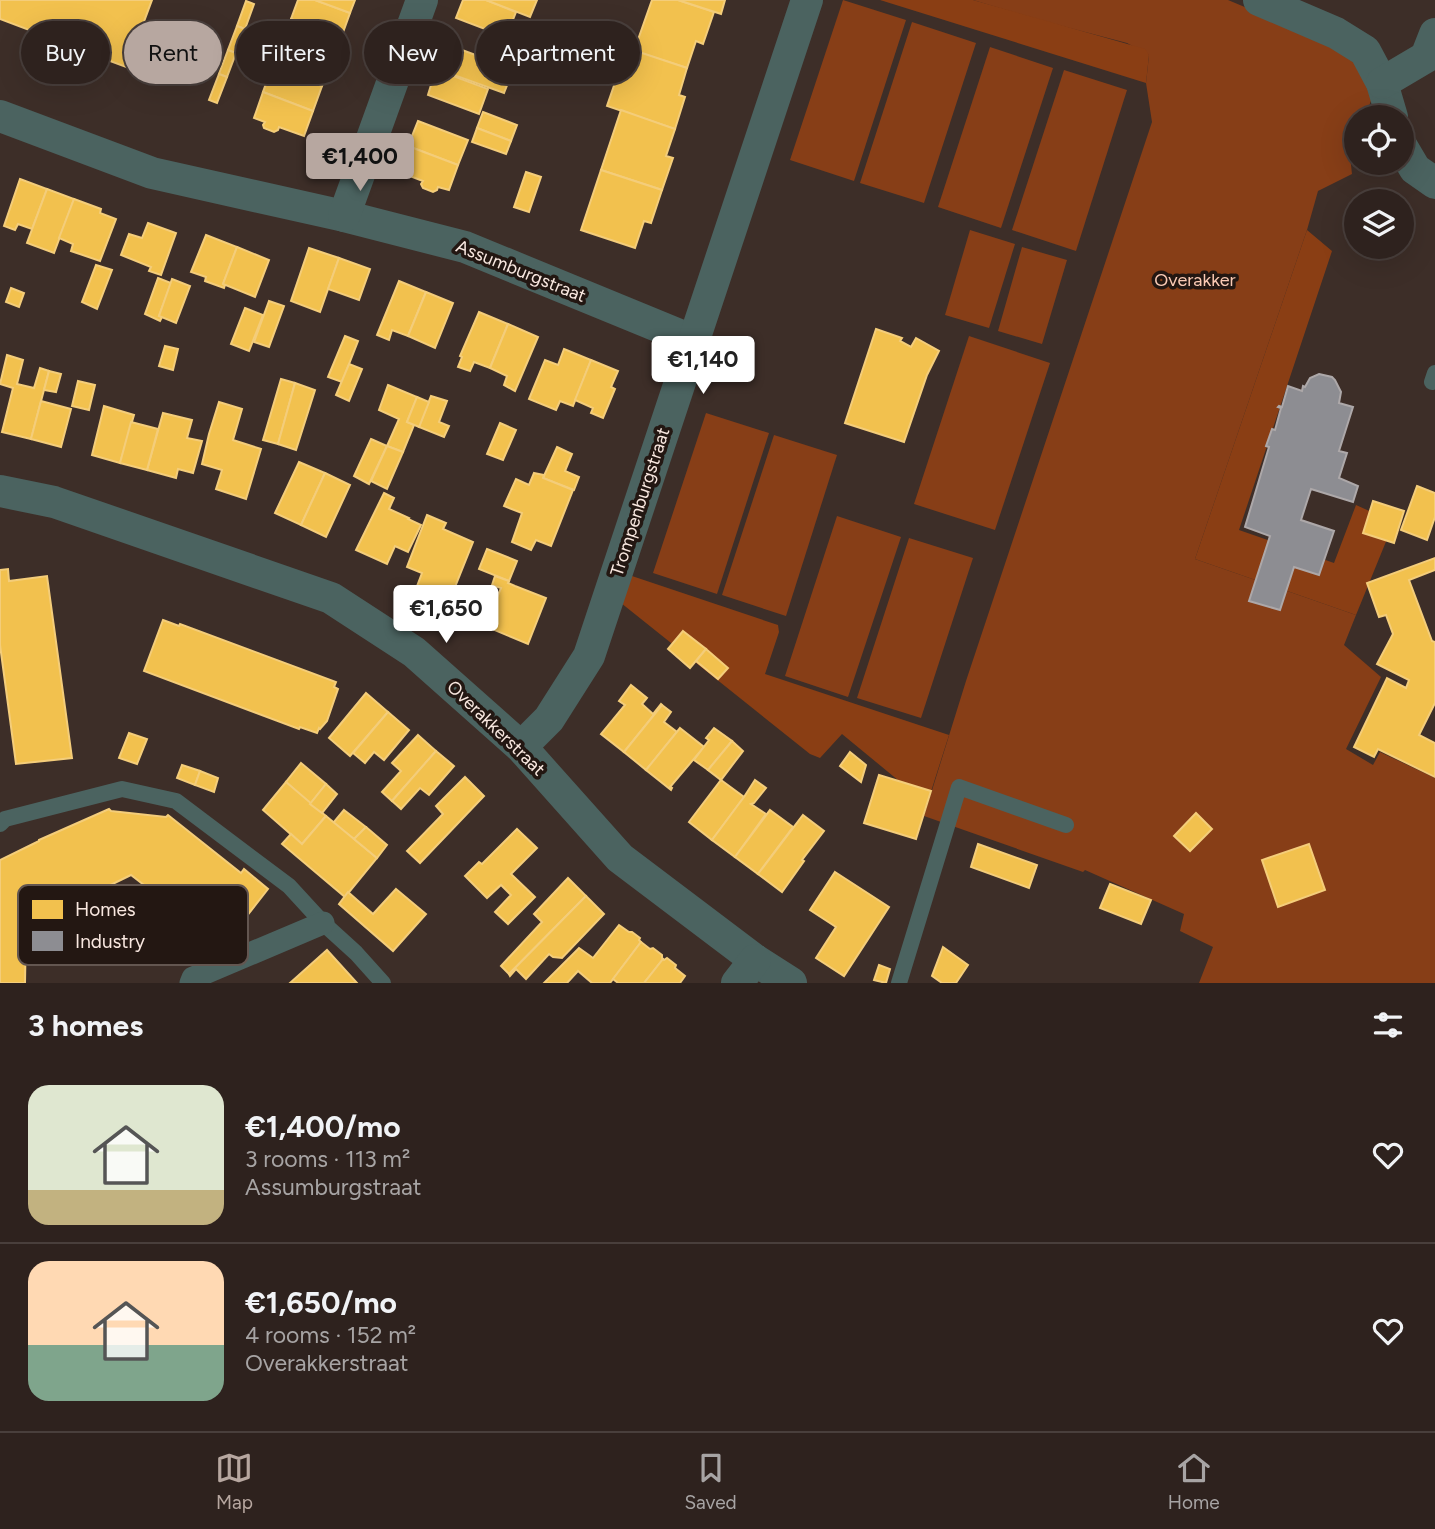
<!DOCTYPE html>
<html lang="en">
<head>
<meta charset="utf-8">
<style>
	body { margin:0; font-family:Figtree,sans-serif; background:#362a27; color:#f1f3f6; height:100vh; display:flex; flex-direction:column; font-size:26px; white-space:nowrap }
	* { box-sizing:border-box; margin:0 }
	p { font-size:23px; color:#a7a4a4 }
	.icon { flex:none; width:38px; height:38px; fill:none; stroke:currentColor; stroke-width:2; stroke-linecap:round; stroke-linejoin:round }
	.map { position:relative; height:983px; overflow:hidden }
	.panel { display:flex; flex-direction:column; background:#2e221e; flex:1 }
	.panel>* { flex:none }
	.hud { position:absolute; left:21px; top:21px; width:700px; height:63px; display:flex; gap:14px }
	.buttons { position:absolute; left:1344px; top:105px; display:grid; gap:14px }
	.buttons a { display:grid; place-items:center; width:70px; height:70px; border-radius:50%; background:#2e221e; box-shadow:0 7px 28px #0002,0 0 0 2px #493f3c; font-size:35px }
	.price { position:absolute; translate:-50% -60px; padding:0 16px; border-radius:7px; background:#fff; color:#222; font-size:23px; line-height:46px; filter:drop-shadow(0 2px 4px #0008) }
	.price::after { content:''; position:absolute; left:50%; top:42px; width:21px; height:16px; margin-left:-10px; background:inherit; clip-path:polygon(0 0,100% 0,50% 100%) }
	.price.on { background:#b7a7a0; color:#111 }
	ul { padding:0; list-style:none }
	li { display:flex; align-items:center; gap:21px; height:175px; padding:0 28px }
	li+li { border-top:2px solid #493f3c }
	li span { display:grid; place-items:center; flex:none; width:196px; height:140px; border-radius:21px; color:#555 }
	li>.icon { margin-inline-start:auto }
	span .icon { width:84px; height:84px; fill:#fffc; stroke-width:1 }
	li b { font-size:30px }
	h2 { display:flex; justify-content:space-between; align-items:center; height:84px; padding:0 28px; font-size:30px }
	.pill { padding:0 24px; border-radius:32px; background:#2e221e; box-shadow:0 7px 28px #0002,0 0 0 2px #493f3c; font-size:24px; line-height:63px }
	.pill.on { background:#b7a7a0; color:#111 }
	.dock { display:flex; justify-content:space-around; align-items:center; height:98px; border-top:2px solid #493f3c; background:#2e221e; font-size:19px; color:#a7a4a4 }
	.dock a { display:grid; justify-items:center; gap:4px }
	.dock .on { color:#b7a7a0 }
	.map>svg:first-child { display:block }
	.green { fill:#873e17 }
	.forest { fill:#8a3e14 }
	.homes { fill:#f2c14e; stroke:#f4cd7a; stroke-width:2 }
	.industry { fill:#8d8d92; stroke:#ada8a9; stroke-width:2 }
	.lines { fill:none; stroke-linecap:round; stroke-linejoin:round }
	.service { stroke:#4b6360; stroke-width:16 }
	.pedestrian { stroke:#4b6360; stroke-width:23 }
	.minor { stroke:#4b6360; stroke-width:32 }
	.labels { text-anchor:middle; dominant-baseline:central; stroke-width:7; stroke-linejoin:round; paint-order:stroke }
	.street-label { font-size:18px; fill:#f9e8e0; stroke:#231712 }
	.park-label { font-size:18px; fill:#fbcab4; stroke:#231712 }
	.key { fill:#231712; stroke:#635650; stroke-width:2 }
	.key-label { font-size:19px; fill:#f9e8e0 }
</style>
</head>
<body>
<div class="map">
<svg width="1435" height="983" viewBox="0 0 1435 983">
	<rect width="100%" height="100%" fill="#3d2e28"/>
	<g class="green">
		<path d="M843 0 906 20 854 181 790 160Z"/>
		<path d="M973 0H1228L1368 59 1379 79 1365 117H1356V140L1350 156 1352 174 1318 191 1307 230 1195 559 1356 615 1344 645 1381 677 1346 749 1373 765 1380 752 1435 778V983H1199L1213 947 1180 931 1184 914 1085 870 1083 872 924 816 966 681 1152 122 1146 83 1149 55 1127 43 1047 22Z"/>
		<path d="M912 22 976 43 924 203 860 183Z"/>
		<path d="M990 47 1053 68 1001 228 938 207Z"/>
		<path d="M1064 70 1127 90 1076 251 1012 230Z"/>
		<path d="M970 230 1015 244 989 328 945 315Z"/>
		<path d="M1022 247 1067 260 1042 344 998 331Z"/>
		<path d="M969 336 1050 363 995 530 914 504Z"/>
		<path d="M706 413 769 433 717 594 653 573Z"/>
		<path d="M774 435 837 455 786 616 722 595Z"/>
		<path d="M837 516 901 537 848 697 785 676Z"/>
		<path d="M909 538 973 558 921 718 857 698Z"/>
	</g>
	<g class="forest">
		<path d="M880 0H973L1145 49 1149 55 1146 83Z"/>
		<path d="M1307 230 1332 251 1239 530 1334 563 1356 505 1394 522 1356 615 1195 559Z"/>
		<path d="M620 572 778 625 779 632 765 674 949 735 927 804 842 734 820 758 810 754 611 595Z"/>
	</g>
	<g class="homes">
		<path d="M0 0H152L142 27 179 40 164 81 99 57 103 45 86 39 81 51 73 47 70 56 36 43 40 34 0 19Z"/>
		<path d="M298 0H315L350 13 341 38 291 19Z"/>
		<path d="M315 0H355L350 13Z"/>
		<path d="M463 0H486L516 12 506 37 456 18Z"/>
		<path d="M486 0H537L530 17Z"/>
		<path d="M652 0H678L714 12 703 44 696 41 687 68 634 51Z"/>
		<path d="M678 0H725L721 14Z"/>
		<path d="M246 1 254 4 245 29 237 26Z"/>
		<path d="M291 19 341 38 332 62 282 43Z"/>
		<path d="M237 26 245 29 236 53 228 50Z"/>
		<path d="M519 39 546 48 539 64 513 54Z"/>
		<path d="M282 43 332 62 322 86 272 67Z"/>
		<path d="M446 44 497 63 502 50 539 64 534 78 513 70 504 93 437 69Z"/>
		<path d="M627 48 687 68 679 95 685 97 675 129 607 106Z"/>
		<path d="M228 50 236 53 227 77 219 74Z"/>
		<path d="M272 67 322 86 313 111 263 92Z"/>
		<path d="M432 68 488 89 479 114 428 95 431 85 427 84Z"/>
		<path d="M219 74 227 77 217 103 209 100Z"/>
		<path d="M263 92 313 111 304 136 279 127 278 130 274 132 264 128 263 125 265 122 254 118Z"/>
		<path d="M621 110 675 129 666 156 673 158 662 190 601 170Z"/>
		<path d="M483 112 517 125 511 141 477 128Z"/>
		<path d="M418 121 468 140 458 165 408 146Z"/>
		<path d="M477 128 511 141 506 154 472 142Z"/>
		<path d="M408 146 458 165 449 190 438 187 437 190 433 192 423 188 421 184 423 181 399 172Z"/>
		<path d="M601 170 662 190 651 223 644 221 635 248 581 230Z"/>
		<path d="M526 172 541 177 529 212 514 207Z"/>
		<path d="M20 179 47 189 32 229 18 224 15 230 4 226Z"/>
		<path d="M47 189 74 199 54 253 27 243Z"/>
		<path d="M74 199 101 209 100 213 116 219 100 261 71 251 73 244 59 238Z"/>
		<path d="M148 223 176 233 161 275 149 271 151 267 121 255 129 234 142 238Z"/>
		<path d="M206 235 237 247 223 284 225 285 224 288 205 281 206 277 191 272Z"/>
		<path d="M237 247 269 260 255 297 223 284Z"/>
		<path d="M309 248 339 258 320 312 291 301Z"/>
		<path d="M339 258 370 269 359 300 328 289Z"/>
		<path d="M96 265 112 270 97 309 82 302Z"/>
		<path d="M158 278 171 283 159 316 162 317 160 321 145 314Z"/>
		<path d="M172 279 190 286 176 323 159 316Z"/>
		<path d="M399 281 426 292 408 336 392 330 389 340 377 335Z"/>
		<path d="M11 288 24 293 19 307 6 302Z"/>
		<path d="M426 292 453 303 435 348 408 336Z"/>
		<path d="M269 301 284 306 269 347 254 342Z"/>
		<path d="M245 308 263 315 249 351 231 344Z"/>
		<path d="M479 312 508 324 490 368 474 362 470 371 458 367 462 357 460 356Z"/>
		<path d="M508 324 538 337 515 391 504 385 507 376 490 368Z"/>
		<path d="M876 329 902 338 900 341 911 347 916 338 939 351 927 375 904 442 845 423Z"/>
		<path d="M345 336 358 341 342 382 328 377Z"/>
		<path d="M165 346 178 349 173 370 159 366Z"/>
		<path d="M564 349 591 360 573 406 560 401 556 410 529 399 545 360 558 365Z"/>
		<path d="M7 355 23 360 17 384 34 388 40 368 49 371 31 439 2 432 13 388 0 384Z"/>
		<path d="M591 360 618 371 611 387 615 389 603 418 591 413 593 408 575 400Z"/>
		<path d="M349 364 362 369 349 401 336 395Z"/>
		<path d="M49 371 61 374 56 392 44 390Z"/>
		<path d="M281 379 295 383 278 444 263 440Z"/>
		<path d="M78 381 95 385 89 410 72 406Z"/>
		<path d="M295 383 315 390 296 450 278 444Z"/>
		<path d="M388 385 417 397 407 422 414 425 403 452 387 446 399 419 379 410Z"/>
		<path d="M431 396 447 401 439 422 449 426 444 437 419 427Z"/>
		<path d="M417 397 429 402 419 427 407 422Z"/>
		<path d="M41 401 71 409 61 447 31 439Z"/>
		<path d="M219 402 242 409 233 440 261 449 246 499 216 489 222 470 202 464 209 434Z"/>
		<path d="M104 406 134 415 120 463 92 455Z"/>
		<path d="M163 413 192 420 187 438 202 441 193 473 178 469 176 478 147 470Z"/>
		<path d="M131 422 158 429 147 470 120 463Z"/>
		<path d="M500 423 516 430 503 460 487 454Z"/>
		<path d="M371 439 387 446 369 484 354 476Z"/>
		<path d="M387 446 403 452 387 489 371 481Z"/>
		<path d="M557 447 572 454 565 471 579 477 574 490 543 478Z"/>
		<path d="M299 462 325 473 301 525 275 513Z"/>
		<path d="M325 473 350 485 326 537 301 525Z"/>
		<path d="M534 473 544 475 543 478 573 490 551 546 536 540 531 550 512 542 522 513 504 506 516 479 529 485Z"/>
		<path d="M1417 486 1435 493V517L1427 540 1401 530Z"/>
		<path d="M384 493 394 498 389 509 409 518 408 519 421 525 408 552 395 546 387 564 356 550Z"/>
		<path d="M1373 501 1404 511 1394 543 1363 533Z"/>
		<path d="M427 515 446 523 443 529 473 542 449 602 416 589 422 573 407 567Z"/>
		<path d="M487 549 517 561 509 581 479 569Z"/>
		<path d="M1435 558V570L1409 580 1432 641 1435 642V703L1419 735 1435 743V777L1378 749 1374 757 1354 747 1387 678 1406 688 1409 680 1377 664 1393 634 1386 615 1379 617 1367 583Z"/>
		<path d="M8 569 9 581 47 576 72 758 16 764 0 645V570Z"/>
		<path d="M495 576 509 581 508 583 515 586 546 598 528 644 485 626 501 588 492 585Z"/>
		<path d="M163 620 179 626 180 624 336 682 334 687 338 689 327 721 320 729 319 728 317 733 300 727 299 729 144 671Z"/>
		<path d="M683 631 706 649 690 668 668 649Z"/>
		<path d="M706 649 728 668 718 679 696 661Z"/>
		<path d="M631 685 647 698 642 704 653 714 661 704 662 705 624 752 601 734 625 705 619 701Z"/>
		<path d="M366 693 388 712 350 756 329 738Z"/>
		<path d="M662 705 671 712 664 722 677 732 646 770 624 752Z"/>
		<path d="M388 712 409 730 384 760 374 752 365 763 353 753Z"/>
		<path d="M680 728 704 747 670 787 672 788 671 790 646 770Z"/>
		<path d="M714 728 732 741 708 770 694 760 709 740 706 738Z"/>
		<path d="M129 733 147 739 137 764 119 758Z"/>
		<path d="M418 735 436 751 392 801 382 792 401 771 392 763Z"/>
		<path d="M732 741 743 751 721 780 708 770Z"/>
		<path d="M436 751 454 766 429 795 420 788 401 809 392 801Z"/>
		<path d="M850 752 866 765 861 782 840 766Z"/>
		<path d="M301 763 326 784 310 804 286 782Z"/>
		<path d="M182 765 200 771 195 785 177 778Z"/>
		<path d="M200 771 218 778 214 792 195 785Z"/>
		<path d="M879 775 931 791 916 839 864 823Z"/>
		<path d="M465 777 484 796 420 863 407 851 443 814 436 806Z"/>
		<path d="M721 780 744 797 712 840 689 822Z"/>
		<path d="M755 780 766 788 754 803 751 804 766 814 735 857 712 840 744 797Z"/>
		<path d="M286 782 326 816 302 844 263 810Z"/>
		<path d="M326 784 337 794 322 813 310 804Z"/>
		<path d="M109 809 111 811 166 817 168 815 241 873 244 869 268 889 213 959 188 939 198 927 131 875 26 926 25 983H0V860L39 841V840Z"/>
		<path d="M344 810 366 827 354 839 333 823Z"/>
		<path d="M770 810 793 827 758 874 735 857Z"/>
		<path d="M1196 813 1212 829 1190 851 1174 836Z"/>
		<path d="M803 815 824 831 802 860 804 861 782 892 758 874Z"/>
		<path d="M326 816 377 858 345 897 282 844 291 834 302 844Z"/>
		<path d="M366 827 387 845 377 858 354 839Z"/>
		<path d="M517 829 537 848 511 874 535 897 508 924 495 912 511 895 501 885 487 898 465 876 479 862 482 864Z"/>
		<path d="M978 844 1037 865 1029 888 971 867Z"/>
		<path d="M1309 844 1325 890 1278 907 1262 860Z"/>
		<path d="M835 872 889 907 844 976 816 958 836 927 810 910Z"/>
		<path d="M568 878 586 896 509 974 501 966 542 922 534 914Z"/>
		<path d="M1110 884 1151 900 1141 924 1100 908Z"/>
		<path d="M396 889 426 914 393 951 339 904 348 892 373 914Z"/>
		<path d="M586 896 604 914 562 958 553 957 549 954 526 979 516 969 510 976 509 974Z"/>
		<path d="M619 925 629 932H632L640 938 639 940 641 942 610 983H592L578 971 567 983H544L579 948 593 958Z"/>
		<path d="M641 942 650 949 653 948 662 955V958L663 959 644 983H618L613 979Z"/>
		<path d="M943 947 968 965 956 983H942L932 976Z"/>
		<path d="M327 950 357 983H290Z"/>
		<path d="M667 958 676 965 675 968 685 976 680 983H644L663 959 664 960Z"/>
		<path d="M879 965 890 969 886 983 874 980Z"/>
	</g>
	<path class="industry" d="M1319 374 1332 377 1335 380 1341 392 1339 403 1353 407 1339 451 1347 453 1339 478 1358 486 1353 502 1311 489 1301 520 1334 531 1319 575 1294 567 1280 610 1249 601 1270 536 1245 527 1269 447 1266 446 1272 429 1275 430 1281 408 1278 407 1279 406 1282 407 1288 386 1302 391 1303 386 1305 387 1310 378Z"/>
	<g class="lines">
		<g class="service">
			<path d="M1432 382 1435 373"/>
			<path d="M0 824 5 819 122 789 176 801 289 886 323 923 356 953 383 983"/>
			<path d="M899 983 959 787 1066 825"/>
		</g>
		<path class="pedestrian" d="M191 983 193 978 323 923"/>
		<g class="minor">
			<path d="M1259 0 1336 33 1365 51 1382 83 1392 117"/>
			<path d="M1382 83 1426 57 1435 34"/>
			<path d="M0 116 152 173 344 216 465 247 694 341"/>
			<path d="M1402 147 1415 169 1435 183"/>
			<path d="M344 216 422 0"/>
			<path d="M0 491 54 502 331 598 414 652 521 747 620 858 755 960 791 983"/>
			<path d="M521 747 549 719 589 656 807 0"/>
			<path d="M737 983 755 960"/>
		</g>
	</g>
	<g class="labels">
		<g class="street-label">
			<text transform="translate(521 271) rotate(22)">Assumburgstraat</text>
			<text transform="translate(640 502) rotate(-72)">Trompenburgstraat</text>
			<text transform="translate(496 728) rotate(44)">Overakkerstraat</text>
		</g>
		<g class="park-label">
			<text x="1195" y="280">Overakker</text>
		</g>
	</g>
	<rect x="18" y="885" width="230" height="80" rx="10" class="key"/>
	<rect x="32" y="900" width="31" height="19" fill="#f2c14e"/>
	<rect x="32" y="931" width="31" height="20" fill="#8d8d92"/>
	<g class="key-label">
		<text x="75" y="916">Homes</text>
		<text x="75" y="948">Industry</text>
	</g>
</svg>
<div class="buttons">
<a><svg class="icon" aria-label="locate" viewBox="0 0 24 24"><circle cx="12" cy="12" r="6"/><path d="M12 2v4M12 18v4M2 12h4M18 12h4"/></svg></a>
<a><svg class="icon" aria-label="layers" viewBox="0 0 24 24"><path d="M12 4l9 5-9 5-9-5zM3 14l9 5 9-5"/></svg></a>
</div>
<b class="price on" style="left:360px;top:193px">€1,400</b>
<b class="price" style="left:703px;top:396px">€1,140</b>
<b class="price" style="left:446px;top:645px">€1,650</b>
<div class="hud">
<a class="pill">Buy</a>
<a class="pill on">Rent</a>
<a class="pill">Filters</a>
<a class="pill">New</a>
<a class="pill">Apartment</a>
</div>
</div>
<section class="panel">
<h2>3 homes<svg class="icon" aria-label="filters" viewBox="0 0 24 24"><path d="M4 7h16M4 17h16"/><circle cx="9" cy="7" r="2"/><circle cx="15" cy="17" r="2"/></svg></h2>
<ul>
<li><span style="background:linear-gradient(#dfe7d0 75%,#c2b280 0)"><svg class="icon" aria-label="home" viewBox="0 0 24 24"><path d="M3 11l9-7 9 7M6 9v11h12V9"/></svg></span><div><b>€1,400/mo</b><p>3 rooms · 113 m²</p><p>Assumburgstraat</p></div><svg class="icon" aria-label="heart" viewBox="0 0 24 24"><path d="M12 20l-8-8c-3-5 5-10 8-4 3-6 11-1 8 4z"/></svg></li>
<li><span style="background:linear-gradient(#ffd9b3 60%,#7fa58c 0)"><svg class="icon" aria-label="home" viewBox="0 0 24 24"><path d="M3 11l9-7 9 7M6 9v11h12V9"/></svg></span><div><b>€1,650/mo</b><p>4 rooms · 152 m²</p><p>Overakkerstraat</p></div><svg class="icon" aria-label="heart" viewBox="0 0 24 24"><path d="M12 20l-8-8c-3-5 5-10 8-4 3-6 11-1 8 4z"/></svg></li>
</ul>
</section>
<nav class="dock">
<a class="on"><svg class="icon" aria-label="map" viewBox="0 0 24 24"><path d="M3 6l6-2 6 2 6-2v14l-6 2-6-2-6 2zM9 4v14M15 6v14"/></svg>Map</a>
<a><svg class="icon" aria-label="saved" viewBox="0 0 24 24"><path d="M7 4h10v16l-5-4-5 4z"/></svg>Saved</a>
<a><svg class="icon" aria-label="home" viewBox="0 0 24 24"><path d="M3 11l9-7 9 7M6 9v11h12V9"/></svg>Home</a>
</nav>
</body>
</html>
